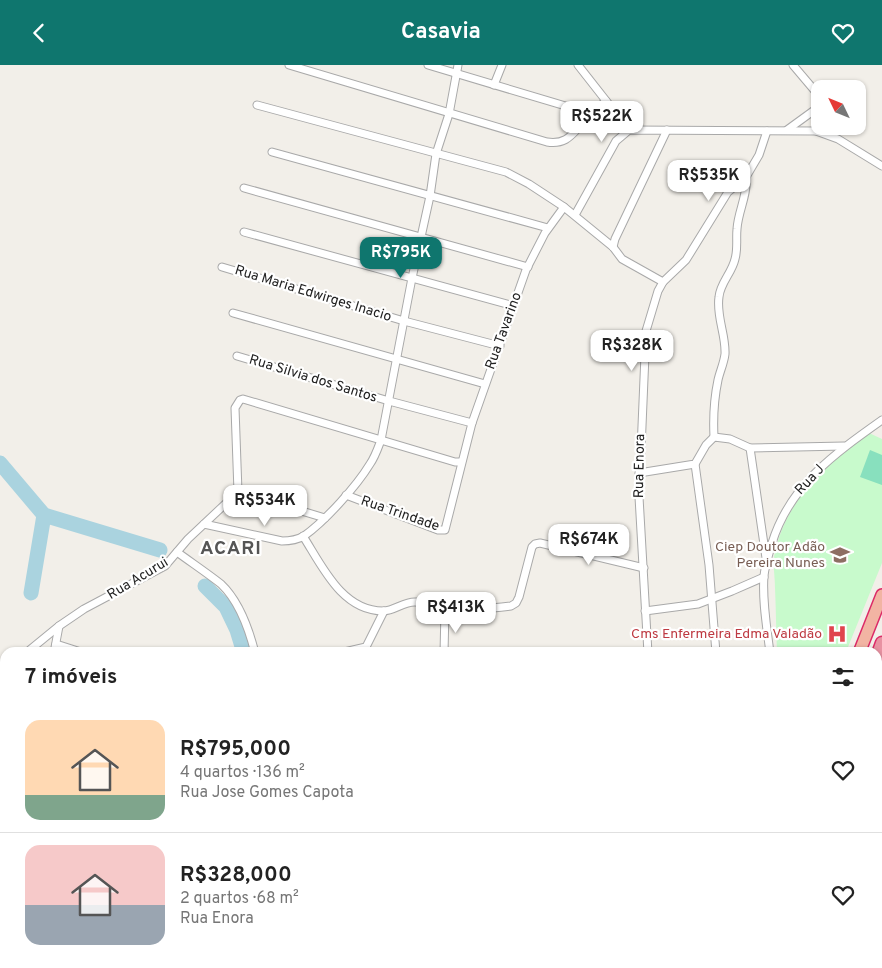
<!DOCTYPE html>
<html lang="pt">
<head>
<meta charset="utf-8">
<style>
	body { margin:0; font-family:Overpass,sans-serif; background:#f2f2f2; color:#222; height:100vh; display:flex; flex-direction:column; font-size:19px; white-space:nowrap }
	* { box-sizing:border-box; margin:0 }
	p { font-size:16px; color:#767676 }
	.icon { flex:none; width:28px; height:28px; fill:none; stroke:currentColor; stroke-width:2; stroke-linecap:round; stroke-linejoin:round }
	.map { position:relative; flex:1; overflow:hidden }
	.panel { position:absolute; left:0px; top:582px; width:882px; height:321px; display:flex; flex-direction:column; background:#fff; border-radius:15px 15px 0 0; box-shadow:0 1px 4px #0004 }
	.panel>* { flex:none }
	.needle { width:32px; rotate:313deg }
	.tools { position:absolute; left:811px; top:15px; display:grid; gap:10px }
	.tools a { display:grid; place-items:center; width:55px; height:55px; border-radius:10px; background:#fff; box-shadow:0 1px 4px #0004; font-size:25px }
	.price { position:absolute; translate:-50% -42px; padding:0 11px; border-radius:10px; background:#fff; color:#222; font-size:16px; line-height:32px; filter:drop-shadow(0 1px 2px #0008) }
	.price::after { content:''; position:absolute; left:50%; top:30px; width:15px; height:11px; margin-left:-8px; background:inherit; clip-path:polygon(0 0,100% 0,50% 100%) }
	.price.selected { background:#0f766e; color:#fff }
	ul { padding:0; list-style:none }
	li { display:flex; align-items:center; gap:15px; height:125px; padding:0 25px }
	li+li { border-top:1px solid #e0e0e0 }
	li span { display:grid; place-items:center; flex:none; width:140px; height:100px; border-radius:15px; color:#555 }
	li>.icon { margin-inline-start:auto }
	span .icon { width:60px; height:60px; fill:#fffc; stroke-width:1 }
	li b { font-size:21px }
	h2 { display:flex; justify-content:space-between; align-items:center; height:60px; padding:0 25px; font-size:21px }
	header { display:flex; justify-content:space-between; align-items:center; height:65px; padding:0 25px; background:#0f766e; color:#fff; font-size:22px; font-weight:700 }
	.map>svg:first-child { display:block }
	.park { fill:#c8facc }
	.pitch { fill:#88e0be }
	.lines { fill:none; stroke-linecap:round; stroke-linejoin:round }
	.river { stroke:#aad3df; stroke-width:15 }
	.minor-casing { stroke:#a9a9a9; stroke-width:9 }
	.trunk-casing { stroke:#dc2a67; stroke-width:14 }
	.motorway-casing { stroke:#dc2a67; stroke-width:15 }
	.minor { stroke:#fff; stroke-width:7 }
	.trunk { stroke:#f2b4a3; stroke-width:11 }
	.motorway { stroke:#e892a2; stroke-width:12 }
	.labels { text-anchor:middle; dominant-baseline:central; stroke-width:4.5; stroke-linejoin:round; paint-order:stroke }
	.street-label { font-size:14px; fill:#222; stroke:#fff }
	.education-label { font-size:14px; fill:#785e54; stroke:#fff; text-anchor:end }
	.health-label { font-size:14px; fill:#be3a42; stroke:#fff; text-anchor:end }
	.district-label { font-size:19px; font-weight:bold; letter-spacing:1px; fill:#555; stroke:#fff }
</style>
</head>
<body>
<header><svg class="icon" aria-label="back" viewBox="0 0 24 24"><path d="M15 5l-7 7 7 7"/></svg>Casavia<svg class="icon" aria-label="heart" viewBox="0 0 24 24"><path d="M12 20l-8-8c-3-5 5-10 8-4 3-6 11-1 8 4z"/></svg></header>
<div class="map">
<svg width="882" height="903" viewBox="0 0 882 903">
	<rect width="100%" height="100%" fill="#f2efe9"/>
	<path class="park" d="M869 368 882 374V498L846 587H777C776 566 776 544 775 523 775 513 773 502 774 492 785 434 825 402 869 368Z"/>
	<path class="pitch" d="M870 385 882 390V420L860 412Z"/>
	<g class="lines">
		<g class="river">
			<path d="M0 398 44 450 160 485"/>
			<path d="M205 521 226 542 237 565 244 588"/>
			<path d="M31 528 44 450"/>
			<path d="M0 729 5 711"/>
		</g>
		<defs>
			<g id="minor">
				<path d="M289 0 547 77C567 80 572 69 585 56L587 52 584 47 579 45 428 0"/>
				<path d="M578 0 629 65"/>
				<path d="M793 0 815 26 820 34"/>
				<path d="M494 20 502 0"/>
				<path d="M257 40 506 107 529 119 564 142 613 182 622 194 663 217"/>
				<path d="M587 52 606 36"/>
				<path d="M787 65 820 41"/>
				<path d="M816 66 820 43"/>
				<path d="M272 87 548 163"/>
				<path d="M244 123 528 202"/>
				<path d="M575 150 616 76 629 65 816 66 838 74 882 101"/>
				<path d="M244 167 514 241"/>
				<path d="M613 182 615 174 667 65"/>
				<path d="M222 202 404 256 500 281"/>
				<path d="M233 248 485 319"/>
				<path d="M237 291 389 336 472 358"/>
				<path d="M714 372C713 352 714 334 718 315 720 306 724 298 725 289 726 270 716 251 719 232 720 218 732 208 735 194 738 184 736 174 737 164 738 146 748 130 746 112"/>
				<path d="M750 383 766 493"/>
				<path d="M695 399 709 500 716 588"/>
				<path d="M639 408 695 399 706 380 714 372 730 374 750 383 844 381"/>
				<path d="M238 427 235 343 240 335 243 334 455 397H461"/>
				<path d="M238 427 325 453"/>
				<path d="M346 430 438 465H445L472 358 526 205 545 168 564 142"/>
				<path d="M204 459 282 476C290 476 297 475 304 471 325 456 356 422 370 399 375 392 378 383 381 375L412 213 430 131 436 89 449 49 458 0"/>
				<path d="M303 471C322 501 342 546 383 546 395 546 404 536 416 537 426 539 435 544 446 545 462 546 494 543 511 541L516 538 519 532 532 482 535 479 540 478 644 503"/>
				<path d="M177 487C192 498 207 508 221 519 239 536 249 564 255 588"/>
				<path d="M645 546 698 539 732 526 764 512"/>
				<path d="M56 579 84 588"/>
				<path d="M26 588 59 561 84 544 165 501 188 474 238 427"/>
				<path d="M54 588 59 561"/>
				<path d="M340 588 366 582 384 546"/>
				<path d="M444 588 445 545"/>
				<path d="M648 588 639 432 646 266 658 226 663 217 686 195 728 127 746 112 759 90 767 66"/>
				<path d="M770 588C767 563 762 536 764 511 765 500 769 489 772 478 790 420 834 389 882 355"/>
				<path d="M0 609 5 604"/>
				<path d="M0 781 5 763"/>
				<path d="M214 899V903"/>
				<path d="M276 899V903"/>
				<path d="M350 899 355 903"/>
				<path d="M374 899 376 903"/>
				<path d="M407 899 412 903"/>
				<path d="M287 900 298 901 320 899"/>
				<path d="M64 903 65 899"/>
				<path d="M115 903V899"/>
				<path d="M464 903 466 899"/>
				<path d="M580 903 583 899"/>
			</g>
			<g id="trunk">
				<path d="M859 588 882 530"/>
				<path d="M878 695 882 683"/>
				<path d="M745 903 747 899"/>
				<path d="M796 903 798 899"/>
			</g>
			<g id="motorway">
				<path d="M878 589 882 578"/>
				<path d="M878 644 882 632"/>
				<path d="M756 903 758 899"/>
				<path d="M777 903 779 899"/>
			</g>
		</defs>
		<use href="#minor" class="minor-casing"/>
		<use href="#trunk" class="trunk-casing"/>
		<use href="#motorway" class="motorway-casing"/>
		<use href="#minor" class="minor"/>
		<use href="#trunk" class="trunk"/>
		<use href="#motorway" class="motorway"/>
	</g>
	<defs>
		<symbol id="school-bare" viewBox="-9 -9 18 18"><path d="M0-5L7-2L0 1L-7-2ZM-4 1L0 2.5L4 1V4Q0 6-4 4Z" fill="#8d6e63" stroke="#fff" stroke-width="2.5" paint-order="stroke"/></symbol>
		<symbol id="hospital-bare" viewBox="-9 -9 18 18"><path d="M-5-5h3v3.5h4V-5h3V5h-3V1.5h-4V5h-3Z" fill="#e0444e" stroke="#fff" stroke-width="2.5" paint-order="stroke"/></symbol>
	</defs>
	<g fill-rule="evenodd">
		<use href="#school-bare" x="826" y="476" width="28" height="28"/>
		<use href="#hospital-bare" x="823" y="555" width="28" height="28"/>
	</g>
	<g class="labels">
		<g class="street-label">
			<text transform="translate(313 229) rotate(17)">Rua Maria Edwirges Inacio</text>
			<text transform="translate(504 266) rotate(-70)">Rua Tavarino</text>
			<text transform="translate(313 314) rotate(17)">Rua Silvia dos Santos</text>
			<text transform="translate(640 401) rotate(-89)">Rua Enora</text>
			<text transform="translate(810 415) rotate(-47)">Rua J</text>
			<text transform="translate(400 449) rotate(19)">Rua Trindade</text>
			<text transform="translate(138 514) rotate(-31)">Rua Acurui</text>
		</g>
		<g class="education-label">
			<text x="825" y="482">Ciep Doutor Adão<tspan x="825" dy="16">Pereira Nunes</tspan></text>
		</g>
		<g class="health-label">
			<text x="822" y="569">Cms Enfermeira Edma Valadão</text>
		</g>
		<g class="district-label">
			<text x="231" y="484">ACARI</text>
		</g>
	</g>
</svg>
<div class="tools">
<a><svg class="needle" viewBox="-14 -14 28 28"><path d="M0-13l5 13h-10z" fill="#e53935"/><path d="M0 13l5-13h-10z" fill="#767676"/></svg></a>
</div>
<b class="price" style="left:602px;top:78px">R$522K</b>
<b class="price" style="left:709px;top:137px">R$535K</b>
<b class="price selected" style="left:401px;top:214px">R$795K</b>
<b class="price" style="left:632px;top:307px">R$328K</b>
<b class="price" style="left:265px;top:462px">R$534K</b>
<b class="price" style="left:589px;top:501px">R$674K</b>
<b class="price" style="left:456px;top:569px">R$413K</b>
<section class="panel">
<h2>7 imóveis<svg class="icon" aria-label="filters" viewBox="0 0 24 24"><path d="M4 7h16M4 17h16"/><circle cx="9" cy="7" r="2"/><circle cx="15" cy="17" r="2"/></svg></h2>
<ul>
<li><span style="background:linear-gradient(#ffd9b3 75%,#7fa58c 0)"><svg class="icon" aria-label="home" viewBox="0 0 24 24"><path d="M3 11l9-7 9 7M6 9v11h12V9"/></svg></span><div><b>R$795,000</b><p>4 quartos · 136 m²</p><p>Rua Jose Gomes Capota</p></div><svg class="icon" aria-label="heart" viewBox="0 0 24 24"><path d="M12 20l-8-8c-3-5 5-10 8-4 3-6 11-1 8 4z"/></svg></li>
<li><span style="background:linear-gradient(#f6c9c9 60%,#9aa5b1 0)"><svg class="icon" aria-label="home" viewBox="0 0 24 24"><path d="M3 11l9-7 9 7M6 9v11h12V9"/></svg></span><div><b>R$328,000</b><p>2 quartos · 68 m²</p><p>Rua Enora</p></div><svg class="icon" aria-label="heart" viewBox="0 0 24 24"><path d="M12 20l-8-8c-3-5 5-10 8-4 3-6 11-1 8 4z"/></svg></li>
</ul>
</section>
</div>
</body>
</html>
